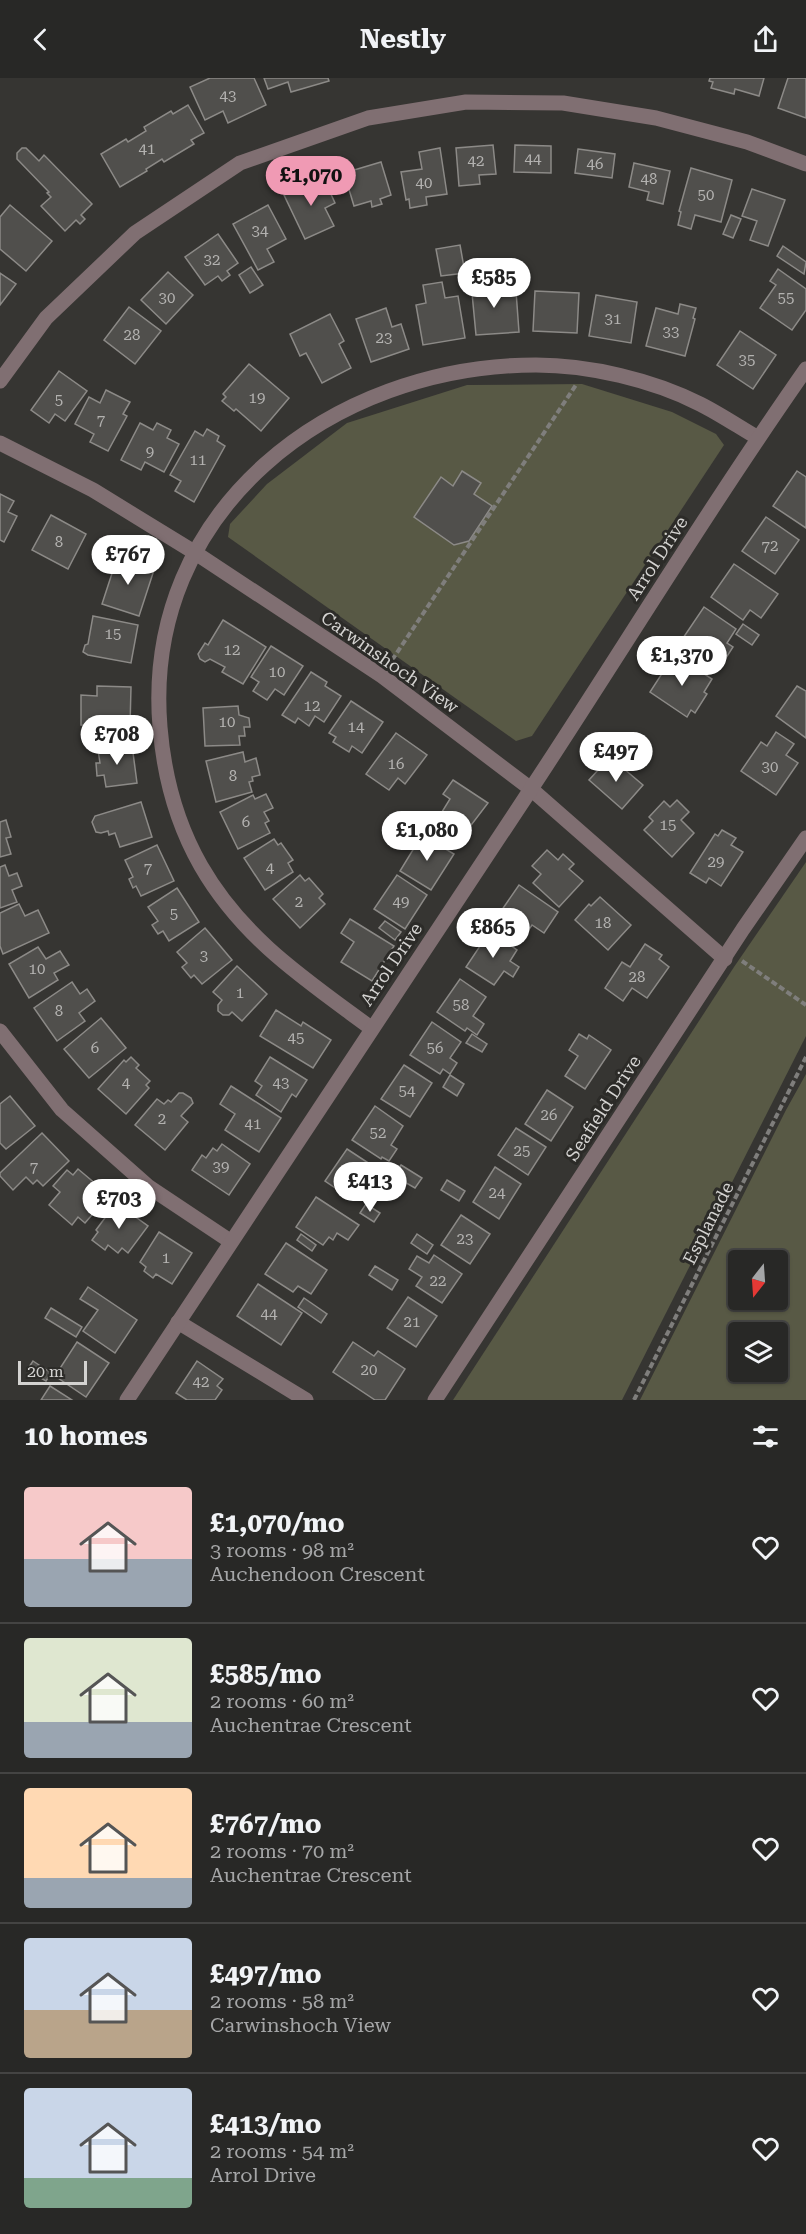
<!DOCTYPE html>
<html lang="en">
<head>
<meta charset="utf-8">
<style>
	body { margin:0; font-family:"Roboto Serif",serif; background:#30302e; color:#f1f3f6; height:100vh; display:flex; flex-direction:column; font-size:22px; white-space:nowrap }
	* { box-sizing:border-box; margin:0 }
	p { font-size:20px; color:#a5a6a7 }
	.icon { flex:none; width:33px; height:33px; fill:none; stroke:currentColor; stroke-width:2; stroke-linecap:round; stroke-linejoin:round }
	.map { position:relative; height:1322px; overflow:hidden }
	.sheet { display:flex; flex-direction:column; background:#282826; flex:1 }
	.sheet>* { flex:none }
	.needle { width:39px; rotate:197deg }
	.buttons { position:absolute; left:728px; top:1172px; display:grid; gap:12px }
	.buttons a { display:grid; place-items:center; width:60px; height:60px; border-radius:6px; background:#282826; box-shadow:0 2px 4px #0004,0 0 0 2px #444443; font-size:30px }
	.scale { position:absolute; left:18px; bottom:15px; width:69px; box-sizing:border-box; padding-left:6px; border:3px solid #d4d3d1; border-top:0; font-size:16px; line-height:21px; white-space:nowrap; color:#d4d3d1; -webkit-text-stroke:4px #2c2b28; paint-order:stroke }
	.price { position:absolute; translate:-50% -51px; padding:0 14px; border-radius:21px; background:#fff; color:#222; font-size:20px; line-height:39px; filter:drop-shadow(0 2px 3px #0008) }
	.price::after { content:''; position:absolute; left:50%; top:36px; width:18px; height:14px; margin-left:-9px; background:inherit; clip-path:polygon(0 0,100% 0,50% 100%) }
	.price.selected { background:#f09ab4; color:#111 }
	ul { padding:0; list-style:none }
	li { display:flex; align-items:center; gap:18px; height:150px; padding:0 24px }
	li+li { border-top:2px solid #444443 }
	li span { display:grid; place-items:center; flex:none; width:168px; height:120px; border-radius:6px; color:#555 }
	li>.icon { margin-inline-start:auto }
	span .icon { width:72px; height:72px; fill:#fffc; stroke-width:1 }
	li b { font-size:26px }
	h2 { display:flex; justify-content:space-between; align-items:center; height:72px; padding:0 24px; font-size:26px }
	header { display:flex; justify-content:space-between; align-items:center; height:78px; padding:0 24px; background:#282826; font-size:27px; font-weight:700 }
	.map>svg:first-child { display:block }
	.green { fill:#585945; fill-rule:evenodd }
	.building { fill:#504f4c; stroke:#8c8a87; stroke-width:1.5 }
	.lines { fill:none; stroke-linecap:round; stroke-linejoin:round }
	.path { stroke:#7f7e7c; stroke-width:4; stroke-dasharray:6 3; stroke-linecap:butt }
	.minor { stroke:#806f72; stroke-width:15 }
	.labels { text-anchor:middle; dominant-baseline:central; stroke-width:6; stroke-linejoin:round; paint-order:stroke }
	.number-label { font-size:15px; fill:#b3b2b0 }
	.street-label { font-size:18px; fill:#d4d3d1; stroke:#2c2b28 }
</style>
</head>
<body>
<header><svg class="icon" aria-label="back" viewBox="0 0 24 24"><path d="M15 5l-7 7 7 7"/></svg>Nestly<svg class="icon" aria-label="share" viewBox="0 0 24 24"><path d="M12 15V3M7 8l5-5 5 5M5 13v7h14v-7"/></svg></header>
<div class="map">
<svg width="806" height="1322" viewBox="0 0 806 1322">
	<rect width="100%" height="100%" fill="#363532"/>
	<g class="green">
		<path d="M582 306 672 334 716 356 724 367 532 658 516 663 228 459 230 446 267 406 347 345 467 307Z"/>
		<path d="M806 784V958L622 1322H453L734 889Z"/>
		<path d="M806 996V1322H640L786 1032ZM738 1182H777V1221H738ZM738 1254H777V1293H738Z"/>
	</g>
	<g class="building">
		<path d="M210 0H254L266 27 228 45 223 33 205 42 190 9Z"/>
		<path d="M264 0H328L329 3 291 14 288 4 268 11Z"/>
		<path d="M710 0H764L759 18 735 11 734 16 711 10 713 4 709 3Z"/>
		<path d="M788 0H806V40L778 30Z"/>
		<path d="M188 27 204 55 191 62 194 66 164 84 162 81 146 91 147 93 120 109 101 76 126 61 128 64 146 53 144 49 171 33 173 36Z"/>
		<path d="M493 67 496 96 479 97 480 106 459 108 456 70Z"/>
		<path d="M515 67 551 68V95L514 94Z"/>
		<path d="M22 70H26L39 83 44 77 92 126 81 137 85 141 80 146 76 142 65 153 41 128 51 119 47 115 49 114 17 81V75Z"/>
		<path d="M440 70 447 116 426 119 427 127 410 130 409 121 406 122 401 94 422 91 419 74Z"/>
		<path d="M578 71 615 76 612 100 575 95Z"/>
		<path d="M381 84 391 117 380 121 382 126 372 129 371 123 354 128 344 95Z"/>
		<path d="M634 85 670 93 663 126 647 122 649 114 629 109Z"/>
		<path d="M691 90 732 102 721 144 695 137 691 151 678 147 681 134 679 133Z"/>
		<path d="M323 99 335 125 325 130 334 148 305 161 284 117Z"/>
		<path d="M752 111 785 122 768 168 750 162 757 143 742 138Z"/>
		<path d="M10 127 52 163 26 193 0 171V139Z"/>
		<path d="M268 127 286 161 267 171 274 184 258 192 233 146Z"/>
		<path d="M731 137 741 141 733 160 723 156Z"/>
		<path d="M218 156 238 185 227 193 230 197 222 203 218 198 205 207 185 179Z"/>
		<path d="M460 167 465 195 441 198 436 171Z"/>
		<path d="M783 168 806 184 804 196 777 178Z"/>
		<path d="M251 189 263 207 250 215 239 197Z"/>
		<path d="M778 191 806 211V232L792 252 760 230 776 207 770 203Z"/>
		<path d="M168 194 193 217 166 246 141 222Z"/>
		<path d="M0 195 16 206 0 227Z"/>
		<path d="M494 200 496 215 516 213 519 254 476 257 472 215H476L475 201Z"/>
		<path d="M442 204 445 220 458 218 465 260 423 267 416 227 426 225 423 207Z"/>
		<path d="M535 213 579 215 577 255 533 253Z"/>
		<path d="M596 217 637 224 631 265 589 258Z"/>
		<path d="M680 226 696 230 693 240 695 241 685 278 646 268 656 230 678 236Z"/>
		<path d="M129 229 161 253 135 286 104 262Z"/>
		<path d="M386 230 392 249 401 246 409 271 371 284 356 241Z"/>
		<path d="M330 236 344 263 339 266 351 290 322 305 306 275 300 278 290 256Z"/>
		<path d="M740 253 776 277 753 311 717 287Z"/>
		<path d="M249 286 289 320 261 353 236 331 234 333 222 323 226 319 223 316Z"/>
		<path d="M59 293 87 313 65 343 55 336 49 345 31 332Z"/>
		<path d="M106 312 130 324 123 336 127 338 108 373 90 364 94 356 75 346 89 319 100 325Z"/>
		<path d="M140 345 153 352 157 345 171 352 167 360 179 366 164 394 145 384 141 392 121 382Z"/>
		<path d="M207 351 219 358 217 363 225 368 194 424 175 413 181 403 170 397 195 353 203 358Z"/>
		<path d="M462 393 481 405 474 416 492 428 469 463 454 467 414 439 441 399 453 408Z"/>
		<path d="M797 393 806 399V450L773 428Z"/>
		<path d="M0 416 14 423 8 434 17 438 4 464 0 462Z"/>
		<path d="M51 437 86 456 68 491 32 472Z"/>
		<path d="M766 439 799 462 775 496 742 473Z"/>
		<path d="M118 477 155 489 139 538 102 526Z"/>
		<path d="M734 486 778 516 761 540 750 532 743 542 711 519Z"/>
		<path d="M704 529 736 551 727 565 733 569 724 583 717 579 711 587 679 566Z"/>
		<path d="M93 538 138 547 131 585 88 577 83 574 85 567 88 566Z"/>
		<path d="M223 542 266 569 243 606 222 594 225 589 210 581 205 584 200 581 198 576 205 565 208 567Z"/>
		<path d="M743 546 759 557 752 567 736 556Z"/>
		<path d="M271 568 303 588 284 617 275 611 267 622 253 613 259 604 251 599Z"/>
		<path d="M672 580 683 588 686 584 712 601 704 614 707 616 695 635 691 632 687 639 650 614Z"/>
		<path d="M311 594 327 604 325 608 341 618 324 644 315 638 309 648 298 640 295 645 282 637Z"/>
		<path d="M97 608 131 609 130 648 81 647V617L97 618Z"/>
		<path d="M797 608 806 613V660L776 638Z"/>
		<path d="M351 623 383 644 362 675 352 668 349 674 333 664 336 659 329 655Z"/>
		<path d="M238 628 239 637 249 640 250 649H244L245 658H239L240 667 205 668 203 630Z"/>
		<path d="M776 654 794 666 786 677 798 685 776 717 741 693 761 664 767 668Z"/>
		<path d="M396 655 427 677 405 706 398 700 389 712 366 696Z"/>
		<path d="M132 667 137 705 106 709 104 697 97 698 96 685H100L98 672Z"/>
		<path d="M243 674 245 684 256 680 260 697 252 699 253 703 249 704 252 714 216 724 206 683Z"/>
		<path d="M610 679 643 707 622 731 589 702Z"/>
		<path d="M453 702 488 725 462 759 437 742 450 721 443 716Z"/>
		<path d="M266 716 273 730 264 734 269 743 265 745 270 755 238 771 220 734 253 717 255 721Z"/>
		<path d="M677 722 689 734 681 742 694 755 672 779 644 752 653 743 649 739 664 723 670 729Z"/>
		<path d="M141 724 152 759 120 769 115 755 109 757 108 753 101 755 96 754 92 744 95 738Z"/>
		<path d="M6 742 11 759 6 760 11 776 0 779V744Z"/>
		<path d="M722 752 736 760 731 767 743 774 721 808 709 800 706 805 690 795 715 756 718 758Z"/>
		<path d="M422 757 454 776 431 812 400 793Z"/>
		<path d="M274 761 278 767 281 765 293 782 288 785 293 794 265 812 244 780Z"/>
		<path d="M157 767 174 803 141 818 136 808 133 810 129 801 133 799 125 782Z"/>
		<path d="M547 772 558 782 563 776 574 786 569 791 583 803 559 829 533 805 541 796 532 788Z"/>
		<path d="M5 787 9 798 17 795 22 808 12 812 17 824 0 830V789Z"/>
		<path d="M300 797 305 803 309 800 323 816 319 820 325 826 300 850 273 821Z"/>
		<path d="M397 797 427 817 405 851 374 831Z"/>
		<path d="M519 807 558 834 544 855 532 847 521 863 505 851 508 846 497 839Z"/>
		<path d="M177 810 199 844 169 863 163 853 158 856 152 847 158 843 148 829Z"/>
		<path d="M600 819 631 847 608 872 575 842 589 826 591 828Z"/>
		<path d="M19 826 25 838 38 832 49 855 3 876 0 868V835Z"/>
		<path d="M350 841 394 868 372 903 341 884 354 864 341 855Z"/>
		<path d="M385 843 401 854 395 862 379 850Z"/>
		<path d="M205 850 232 882 202 906 194 897 191 900 182 889 187 885 177 874Z"/>
		<path d="M490 853 517 872 510 883 519 889 513 899 504 893 494 907 466 889Z"/>
		<path d="M645 866 662 877 659 881 669 889 647 920 632 910 623 923 605 910 622 884 630 889Z"/>
		<path d="M38 869 46 881 60 873 69 887 54 895 58 902 29 920 9 886Z"/>
		<path d="M237 888 267 916 242 943 232 934 229 937H223L218 933V927L222 922 213 914Z"/>
		<path d="M460 901 486 919 473 938 484 946 477 957 467 950 465 953 437 934Z"/>
		<path d="M72 904 80 916 87 911 95 923 79 935 85 943 57 963 34 930Z"/>
		<path d="M276 932 301 948 303 944 331 962 313 990 260 958Z"/>
		<path d="M101 940 126 970 89 1000 64 971Z"/>
		<path d="M432 944 461 964 450 980 457 985 450 996 443 991 440 996 410 977Z"/>
		<path d="M472 956 487 966 482 974 466 965Z"/>
		<path d="M579 956 587 961 589 957 611 972 585 1011 565 998 578 978 569 972Z"/>
		<path d="M131 979 139 987 136 990 150 1003 146 1007 149 1010 126 1036 98 1011 124 982 126 984Z"/>
		<path d="M270 979 307 1002 296 1019 292 1016 281 1034 256 1017 262 1008 255 1003Z"/>
		<path d="M404 987 432 1005 410 1039 381 1021Z"/>
		<path d="M450 997 464 1006 457 1018 443 1009Z"/>
		<path d="M231 1008 281 1040 259 1074 225 1052 235 1036 220 1026Z"/>
		<path d="M547 1012 573 1029 551 1063 525 1046Z"/>
		<path d="M179 1015H183L191 1020 193 1025 181 1038 188 1044 165 1072 135 1047 157 1021 164 1026 168 1022 171 1024Z"/>
		<path d="M10 1018 35 1048 6 1071 0 1065V1026Z"/>
		<path d="M375 1028 403 1048 391 1067 397 1071 389 1083 382 1079 381 1081 352 1062Z"/>
		<path d="M516 1050 546 1069 528 1097 498 1077Z"/>
		<path d="M42 1055 69 1083 43 1108 37 1102 33 1106 26 1099 13 1112 0 1098V1095Z"/>
		<path d="M222 1066 250 1086 229 1117 192 1092 202 1077 206 1080 213 1070 217 1073Z"/>
		<path d="M347 1071 376 1090 365 1106 372 1110 365 1120 358 1115 353 1122 325 1103Z"/>
		<path d="M401 1087 422 1100 415 1110 394 1098Z"/>
		<path d="M495 1089 521 1106 499 1141 473 1124Z"/>
		<path d="M78 1091 109 1117 85 1145 78 1139 72 1147 49 1127 60 1114 53 1108 67 1092 73 1097Z"/>
		<path d="M447 1102 465 1113 459 1123 441 1112Z"/>
		<path d="M316 1119 359 1147 348 1162 337 1155 333 1162 329 1159 323 1167 296 1149Z"/>
		<path d="M116 1125 148 1148 128 1175 122 1170 118 1175 108 1167 105 1172 92 1162 98 1154 96 1152Z"/>
		<path d="M366 1126 380 1135 374 1144 360 1135Z"/>
		<path d="M461 1137 490 1156 470 1186 441 1167Z"/>
		<path d="M159 1154 192 1175 172 1206 156 1196 153 1200 144 1193 146 1189 140 1184Z"/>
		<path d="M301 1156 316 1167 312 1173 297 1162Z"/>
		<path d="M417 1156 433 1167 427 1176 411 1165Z"/>
		<path d="M286 1165 327 1192 311 1216 298 1208 293 1214 265 1196Z"/>
		<path d="M434 1177 462 1196 442 1225 416 1208 422 1199 409 1191 417 1178 429 1185Z"/>
		<path d="M375 1188 398 1202 392 1212 369 1197Z"/>
		<path d="M258 1206 302 1235 281 1267 237 1238Z"/>
		<path d="M88 1209 137 1242 115 1275 83 1253 98 1232 80 1221Z"/>
		<path d="M408 1219 437 1238 416 1269 387 1250Z"/>
		<path d="M304 1220 327 1236 321 1245 298 1229Z"/>
		<path d="M51 1230 82 1249 76 1259 45 1240Z"/>
		<path d="M77 1264 109 1285 86 1319 55 1298Z"/>
		<path d="M353 1264 374 1278 378 1273 405 1291 385 1322H375L333 1294Z"/>
		<path d="M33 1283 51 1295 46 1303 27 1292Z"/>
		<path d="M197 1283 223 1301 217 1308 222 1312 215 1322H187L176 1315Z"/>
		<path d="M50 1308 72 1322H41Z"/>
	</g>
	<g class="lines">
		<g class="path">
			<path d="M392 582 576 307"/>
			<path d="M742 883 806 927"/>
			<path d="M634 1322 806 979"/>
		</g>
		<g class="minor">
			<path d="M0 303 46 240 135 155 240 85 368 40 466 24 563 25 656 40 747 64 806 86"/>
			<path d="M0 365 93 412 194 474 382 598 531 711 725 881"/>
			<path d="M371 950C306 902 243 861 201 788 177 746 164 698 160 649 142 432 332 287 536 287 589 287 653 302 700 326 720 336 739 349 758 360"/>
			<path d="M0 953 62 1032 149 1109 230 1163"/>
			<path d="M178 1244 306 1322"/>
			<path d="M127 1322C261 1118 397 915 531 711 623 571 710 428 806 291"/>
			<path d="M435 1322 743 851 806 760"/>
		</g>
	</g>
	<g class="labels">
		<g class="number-label">
			<text x="228" y="18">43</text>
			<text x="147" y="71">41</text>
			<text x="533" y="81">44</text>
			<text x="476" y="83">42</text>
			<text x="595" y="86">46</text>
			<text x="649" y="101">48</text>
			<text x="424" y="105">40</text>
			<text x="706" y="117">50</text>
			<text x="260" y="153">34</text>
			<text x="212" y="182">32</text>
			<text x="167" y="220">30</text>
			<text x="786" y="220">55</text>
			<text x="613" y="241">31</text>
			<text x="671" y="254">33</text>
			<text x="132" y="257">28</text>
			<text x="384" y="260">23</text>
			<text x="747" y="282">35</text>
			<text x="257" y="320">19</text>
			<text x="59" y="322">5</text>
			<text x="101" y="342">7</text>
			<text x="150" y="374">9</text>
			<text x="198" y="382">11</text>
			<text x="59" y="464">8</text>
			<text x="770" y="468">72</text>
			<text x="113" y="556">15</text>
			<text x="232" y="572">12</text>
			<text x="277" y="594">10</text>
			<text x="312" y="628">12</text>
			<text x="227" y="644">10</text>
			<text x="356" y="649">14</text>
			<text x="396" y="686">16</text>
			<text x="770" y="689">30</text>
			<text x="233" y="698">8</text>
			<text x="246" y="744">6</text>
			<text x="668" y="747">15</text>
			<text x="716" y="784">29</text>
			<text x="148" y="790">7</text>
			<text x="270" y="790">4</text>
			<text x="299" y="824">2</text>
			<text x="401" y="824">49</text>
			<text x="174" y="836">5</text>
			<text x="603" y="845">18</text>
			<text x="204" y="878">3</text>
			<text x="37" y="891">10</text>
			<text x="637" y="899">28</text>
			<text x="240" y="915">1</text>
			<text x="461" y="927">58</text>
			<text x="59" y="933">8</text>
			<text x="296" y="960">45</text>
			<text x="95" y="970">6</text>
			<text x="435" y="970">56</text>
			<text x="126" y="1005">4</text>
			<text x="281" y="1005">43</text>
			<text x="407" y="1013">54</text>
			<text x="549" y="1037">26</text>
			<text x="162" y="1041">2</text>
			<text x="253" y="1046">41</text>
			<text x="378" y="1055">52</text>
			<text x="522" y="1073">25</text>
			<text x="34" y="1089">7</text>
			<text x="221" y="1089">39</text>
			<text x="497" y="1115">24</text>
			<text x="465" y="1161">23</text>
			<text x="166" y="1180">1</text>
			<text x="438" y="1203">22</text>
			<text x="269" y="1236">44</text>
			<text x="412" y="1244">21</text>
			<text x="369" y="1292">20</text>
			<text x="201" y="1304">42</text>
		</g>
		<g class="street-label">
			<text transform="translate(657 480) rotate(-57)">Arrol Drive</text>
			<text transform="translate(390 584) rotate(35)">Carwinshoch View</text>
			<text transform="translate(391 886) rotate(-56)">Arrol Drive</text>
			<text transform="translate(603 1030) rotate(-57)">Seafield Drive</text>
			<text transform="translate(708 1145) rotate(-63)">Esplanade</text>
		</g>
	</g>
</svg>
<div class="buttons">
<a><svg class="needle" viewBox="-14 -14 28 28"><path d="M0-13l5 13h-10z" fill="#e53935"/><path d="M0 13l5-13h-10z" fill="#a5a6a7"/></svg></a>
<a><svg class="icon" aria-label="layers" viewBox="0 0 24 24"><path d="M12 4l9 5-9 5-9-5zM3 14l9 5 9-5"/></svg></a>
</div>
<div class="scale">20 m</div>
<b class="price selected" style="left:311px;top:129px">£1,070</b>
<b class="price" style="left:494px;top:231px">£585</b>
<b class="price" style="left:128px;top:508px">£767</b>
<b class="price" style="left:682px;top:609px">£1,370</b>
<b class="price" style="left:117px;top:688px">£708</b>
<b class="price" style="left:616px;top:705px">£497</b>
<b class="price" style="left:427px;top:784px">£1,080</b>
<b class="price" style="left:493px;top:881px">£865</b>
<b class="price" style="left:370px;top:1135px">£413</b>
<b class="price" style="left:119px;top:1152px">£703</b>
</div>
<section class="sheet">
<h2>10 homes<svg class="icon" aria-label="filters" viewBox="0 0 24 24"><path d="M4 7h16M4 17h16"/><circle cx="9" cy="7" r="2"/><circle cx="15" cy="17" r="2"/></svg></h2>
<ul>
<li><span style="background:linear-gradient(#f6c9c9 60%,#9aa5b1 0)"><svg class="icon" aria-label="home" viewBox="0 0 24 24"><path d="M3 11l9-7 9 7M6 9v11h12V9"/></svg></span><div><b>£1,070/mo</b><p>3 rooms · 98 m²</p><p>Auchendoon Crescent</p></div><svg class="icon" aria-label="heart" viewBox="0 0 24 24"><path d="M12 20l-8-8c-3-5 5-10 8-4 3-6 11-1 8 4z"/></svg></li>
<li><span style="background:linear-gradient(#dfe7d0 70%,#9aa5b1 0)"><svg class="icon" aria-label="home" viewBox="0 0 24 24"><path d="M3 11l9-7 9 7M6 9v11h12V9"/></svg></span><div><b>£585/mo</b><p>2 rooms · 60 m²</p><p>Auchentrae Crescent</p></div><svg class="icon" aria-label="heart" viewBox="0 0 24 24"><path d="M12 20l-8-8c-3-5 5-10 8-4 3-6 11-1 8 4z"/></svg></li>
<li><span style="background:linear-gradient(#ffd9b3 75%,#9aa5b1 0)"><svg class="icon" aria-label="home" viewBox="0 0 24 24"><path d="M3 11l9-7 9 7M6 9v11h12V9"/></svg></span><div><b>£767/mo</b><p>2 rooms · 70 m²</p><p>Auchentrae Crescent</p></div><svg class="icon" aria-label="heart" viewBox="0 0 24 24"><path d="M12 20l-8-8c-3-5 5-10 8-4 3-6 11-1 8 4z"/></svg></li>
<li><span style="background:linear-gradient(#c9d6e8 60%,#b9a48a 0)"><svg class="icon" aria-label="home" viewBox="0 0 24 24"><path d="M3 11l9-7 9 7M6 9v11h12V9"/></svg></span><div><b>£497/mo</b><p>2 rooms · 58 m²</p><p>Carwinshoch View</p></div><svg class="icon" aria-label="heart" viewBox="0 0 24 24"><path d="M12 20l-8-8c-3-5 5-10 8-4 3-6 11-1 8 4z"/></svg></li>
<li><span style="background:linear-gradient(#c9d6e8 75%,#7fa58c 0)"><svg class="icon" aria-label="home" viewBox="0 0 24 24"><path d="M3 11l9-7 9 7M6 9v11h12V9"/></svg></span><div><b>£413/mo</b><p>2 rooms · 54 m²</p><p>Arrol Drive</p></div><svg class="icon" aria-label="heart" viewBox="0 0 24 24"><path d="M12 20l-8-8c-3-5 5-10 8-4 3-6 11-1 8 4z"/></svg></li>
</ul>
</section>
</body>
</html>
